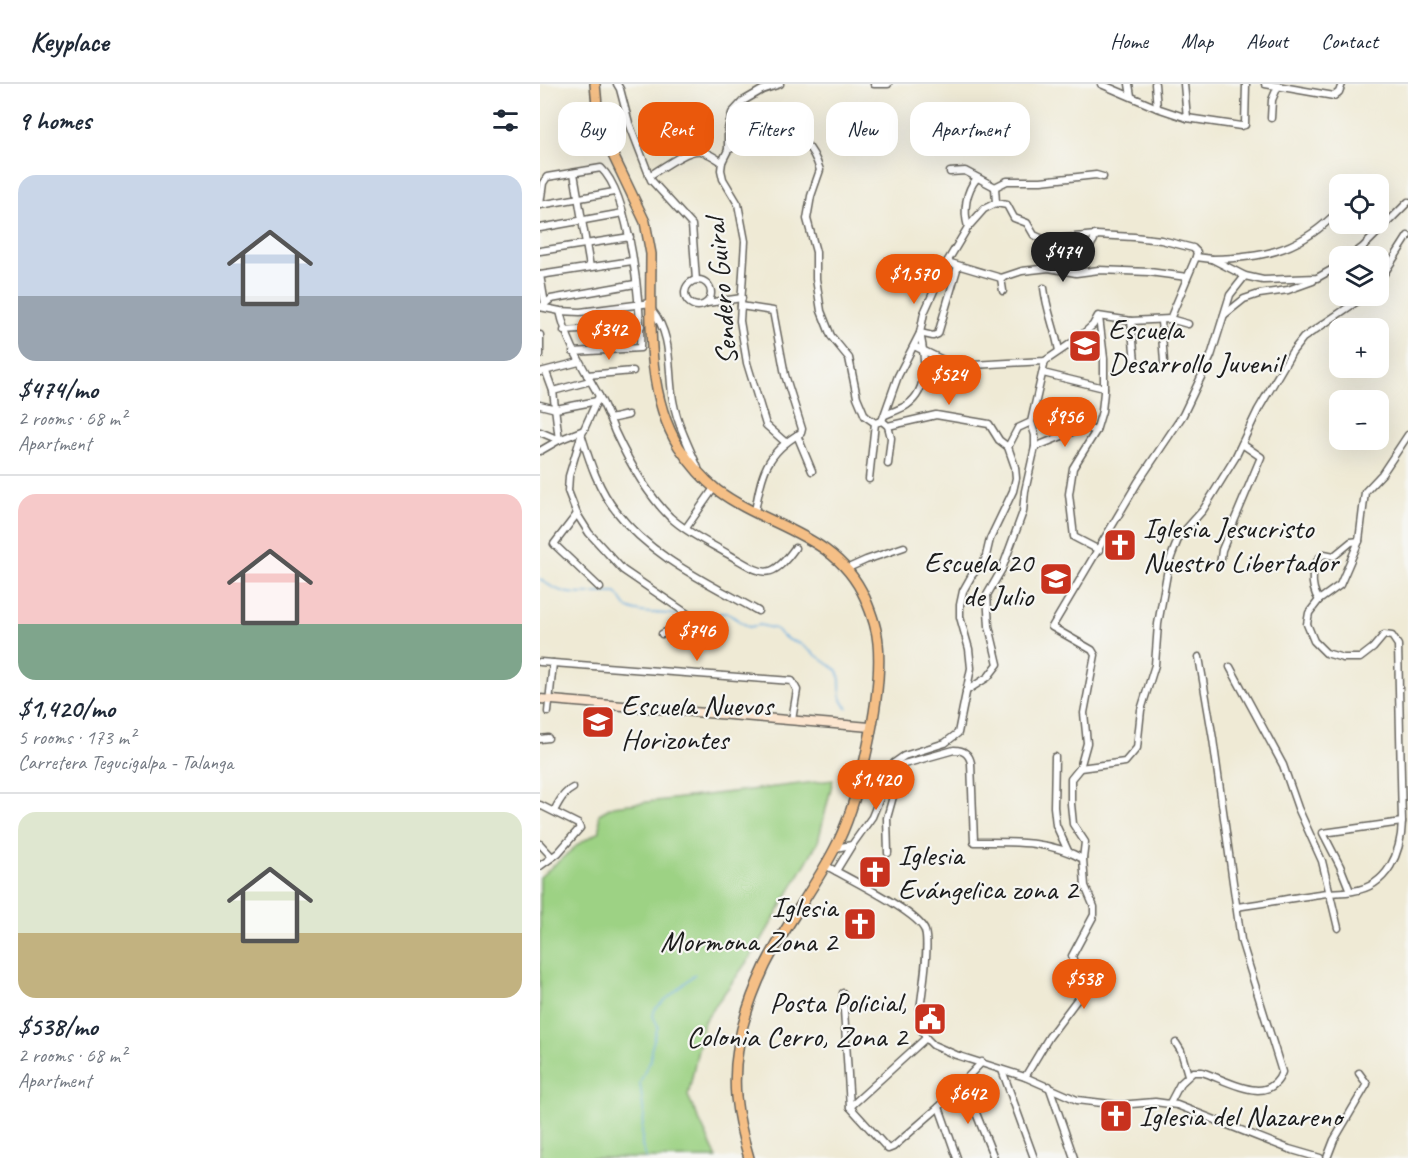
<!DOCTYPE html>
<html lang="en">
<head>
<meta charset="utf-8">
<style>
	body { margin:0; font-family:Caveat,sans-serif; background:#f6f6f7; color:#1f2937; height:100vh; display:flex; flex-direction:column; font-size:22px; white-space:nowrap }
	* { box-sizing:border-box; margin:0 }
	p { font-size:20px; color:#747a83 }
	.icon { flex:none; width:33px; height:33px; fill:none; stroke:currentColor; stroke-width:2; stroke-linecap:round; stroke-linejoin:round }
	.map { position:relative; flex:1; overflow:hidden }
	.panel { display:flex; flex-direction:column; background:#fff; width:540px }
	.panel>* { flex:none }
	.banner { position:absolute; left:18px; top:18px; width:570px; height:54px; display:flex; gap:12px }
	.buttons { position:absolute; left:789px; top:90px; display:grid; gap:12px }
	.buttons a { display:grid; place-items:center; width:60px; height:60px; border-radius:12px; background:#fff; box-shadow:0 6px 24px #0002; font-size:30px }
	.price { position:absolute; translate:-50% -51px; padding:0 14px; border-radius:21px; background:#ea580c; color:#fff; font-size:20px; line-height:39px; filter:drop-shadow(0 2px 3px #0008) }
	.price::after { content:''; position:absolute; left:50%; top:36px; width:18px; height:14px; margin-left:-9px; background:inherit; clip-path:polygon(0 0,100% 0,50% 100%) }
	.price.selected { background:#222; color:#fff }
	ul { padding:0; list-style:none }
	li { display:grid; align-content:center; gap:12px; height:318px; padding:0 18px }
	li+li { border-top:2px solid #e0e1e3 }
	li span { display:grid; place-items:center; height:186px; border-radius:18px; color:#555 }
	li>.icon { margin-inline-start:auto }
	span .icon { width:108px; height:108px; fill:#fffc; stroke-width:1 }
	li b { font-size:26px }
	h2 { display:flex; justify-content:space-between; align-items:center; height:72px; padding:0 18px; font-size:26px }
	.tag { padding:0 21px; border-radius:18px; background:#fff; box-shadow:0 6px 24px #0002; font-size:21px; line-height:54px }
	.tag.selected { background:#ea580c; color:#fff }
	header { display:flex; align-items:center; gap:36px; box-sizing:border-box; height:84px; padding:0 30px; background:#fff; border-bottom:2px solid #e0e1e3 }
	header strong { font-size:28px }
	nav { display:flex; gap:33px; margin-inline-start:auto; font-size:21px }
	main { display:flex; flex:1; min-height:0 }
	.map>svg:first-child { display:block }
	.green { fill:#9dd284; stroke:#5c7750; stroke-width:1.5 }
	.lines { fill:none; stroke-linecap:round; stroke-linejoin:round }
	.stream { stroke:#6cade0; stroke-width:1.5 }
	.street-casing { stroke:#66645d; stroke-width:9 }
	.secondary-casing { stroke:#66645d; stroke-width:11 }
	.primary-casing { stroke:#66645d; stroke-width:12 }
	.street { stroke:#fff; stroke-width:6 }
	.secondary { stroke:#fbe5cf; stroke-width:8 }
	.primary { stroke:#f5bf86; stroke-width:9 }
	.labels { text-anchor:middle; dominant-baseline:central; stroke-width:4.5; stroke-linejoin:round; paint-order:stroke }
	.street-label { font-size:30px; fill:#1c1c1c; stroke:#f6f6f2 }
	.poi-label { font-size:30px; fill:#1c1c1c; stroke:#f6f6f2; text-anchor:start }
</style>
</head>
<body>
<header>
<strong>Keyplace</strong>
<nav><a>Home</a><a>Map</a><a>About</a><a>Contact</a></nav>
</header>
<main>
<section class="panel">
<h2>9 homes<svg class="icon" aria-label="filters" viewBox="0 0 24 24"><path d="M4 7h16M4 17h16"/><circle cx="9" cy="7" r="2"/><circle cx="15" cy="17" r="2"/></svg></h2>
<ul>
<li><span style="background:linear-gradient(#c9d6e8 65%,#9aa5b1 0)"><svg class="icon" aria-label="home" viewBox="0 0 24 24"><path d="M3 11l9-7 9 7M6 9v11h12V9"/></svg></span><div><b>$474/mo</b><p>2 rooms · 68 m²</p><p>Apartment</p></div></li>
<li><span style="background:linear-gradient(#f6c9c9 70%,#7fa58c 0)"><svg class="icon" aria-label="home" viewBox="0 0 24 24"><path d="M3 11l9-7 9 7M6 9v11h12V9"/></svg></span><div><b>$1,420/mo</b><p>5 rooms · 173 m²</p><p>Carretera Tegucigalpa - Talanga</p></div></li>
<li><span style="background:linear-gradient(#dfe7d0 65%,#c2b280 0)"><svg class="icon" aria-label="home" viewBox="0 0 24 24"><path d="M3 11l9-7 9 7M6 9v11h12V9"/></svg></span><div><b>$538/mo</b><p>2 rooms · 68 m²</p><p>Apartment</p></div></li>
</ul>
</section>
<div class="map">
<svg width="868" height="1074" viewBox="0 0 868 1074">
	<rect width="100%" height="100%" fill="#f6f6f2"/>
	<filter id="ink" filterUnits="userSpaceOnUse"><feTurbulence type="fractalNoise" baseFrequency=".0167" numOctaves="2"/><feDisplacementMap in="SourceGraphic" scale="12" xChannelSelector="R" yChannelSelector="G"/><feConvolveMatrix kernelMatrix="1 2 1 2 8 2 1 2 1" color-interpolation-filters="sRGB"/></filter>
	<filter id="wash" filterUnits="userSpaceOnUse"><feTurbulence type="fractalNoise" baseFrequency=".008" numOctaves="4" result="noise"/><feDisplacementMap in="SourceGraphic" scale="24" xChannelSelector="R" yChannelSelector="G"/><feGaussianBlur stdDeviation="1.35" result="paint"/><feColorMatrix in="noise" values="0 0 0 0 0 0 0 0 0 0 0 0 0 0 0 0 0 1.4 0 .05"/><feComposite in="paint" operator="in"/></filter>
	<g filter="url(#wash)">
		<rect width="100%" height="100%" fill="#efead5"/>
		<path class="green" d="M293 696 278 758 217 864 164 937 148 1012 177 1074H0V793L40 759 60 747 59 730 73 722Z"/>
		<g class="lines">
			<g class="stream">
				<path d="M0 495C30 518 43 507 76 509 82 514 83 521 88 524 106 533 126 526 145 533"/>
				<path d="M149 535C160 540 172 539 180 529H187L209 543 220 541 236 545 241 551 249 556 259 559 298 587C303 600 296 614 308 624"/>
				<path d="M106 1074 102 1062V1045L104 1032 100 999 106 984 111 976V966L118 942 113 932 115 925 155 890"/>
			</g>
		</g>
	</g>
	<g filter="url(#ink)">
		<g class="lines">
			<defs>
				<g id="street">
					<path d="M77 0 80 5 89 39 111 96 152 141 156 196"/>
					<path d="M240 0 222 6 203 17 192 29 188 45V66L182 78 181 86 183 95 198 120 205 157 200 237 207 279 226 341 245 358"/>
					<path d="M334 0H348"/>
					<path d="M561 0 617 24 647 34 701 42 705 41 706 0"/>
					<path d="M589 0 591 12"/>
					<path d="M615 0 617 24"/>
					<path d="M644 0 647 34"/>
					<path d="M725 0 794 12 799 8 802 0"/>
					<path d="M731 34 732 16 738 2"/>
					<path d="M188 66C227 46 263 33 280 86L271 112 267 135 276 168V195L281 227 291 252 309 274 317 313 325 332 335 339 342 337 348 342 396 331 449 340 459 356 468 363 475 383 476 394 473 407 450 455 445 476 432 491 423 507 420 521V533L429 565 431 584 418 649 405 659 364 672 354 679 332 733 312 761 295 764"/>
					<path d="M410 88 425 87 455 103 467 97H501L556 91 563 93"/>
					<path d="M34 89 50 183"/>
					<path d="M109 92C121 85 147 65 161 67 168 69 176 74 182 78"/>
					<path d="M455 103 456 119"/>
					<path d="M0 120 3 99 7 93 61 84C90 111 102 225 100 264L33 268"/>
					<path d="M0 121 74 108"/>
					<path d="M428 143C423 126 426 107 437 94"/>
					<path d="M0 144 83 129"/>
					<path d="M0 167 90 153"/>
					<path d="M811 172 822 164 868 118"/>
					<path d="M656 173 672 175 705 192 723 196 777 194 800 181"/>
					<path d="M672 175C720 174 755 168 791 134"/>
					<path d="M407 178 461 194 482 187 509 184 536 189 559 186 609 188 647 193"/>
					<path d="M510 183C530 174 547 175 556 151"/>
					<path d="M0 191 92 177"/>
					<path d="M0 191 5 220"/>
					<path d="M461 194 463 207"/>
					<circle cx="158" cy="209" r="13"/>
					<path d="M838 199 868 152"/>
					<path d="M504 204C507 228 515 244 519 267"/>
					<path d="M167 219 202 214"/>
					<path d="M201 222 233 227 245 291 262 345 261 349C226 368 221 391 215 428"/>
					<path d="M0 223 20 227 40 228 111 219"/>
					<path d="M1 223 11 215 95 200"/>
					<path d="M112 226C132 251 128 280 132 310 135 336 148 360 158 384"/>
					<path d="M20 227C27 259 43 283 58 310 65 322 70 336 75 348 89 378 106 409 130 433 146 448 169 459 188 470 222 489 229 500 255 464"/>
					<path d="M684 231 704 215 719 210 748 206 773 197"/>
					<path d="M559 233 564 274V308L562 327 556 347 533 384 529 410 534 453 559 466"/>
					<path d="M591 237 595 277"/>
					<path d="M621 237 624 278"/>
					<path d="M24 247 101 242"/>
					<path d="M0 251V271"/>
					<path d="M374 262 405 277 433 281 505 277 536 256 553 241 558 232 591 237 630 235 648 240"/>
					<path d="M0 288 39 278"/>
					<path d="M503 289 564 304"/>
					<path d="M47 291 93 287"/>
					<path d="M13 307 50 297"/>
					<path d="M59 312 41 352 29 392 28 407 37 430 49 449 83 486 149 531 145 538 122 550"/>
					<path d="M0 321 16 325 57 317"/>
					<path d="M494 327 556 347"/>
					<path d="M345 331C352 328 361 325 367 321 390 305 385 272 380 249L393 252 398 250 418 182"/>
					<path d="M70 335 88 331"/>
					<path d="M342 337 358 292 380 249 384 229 407 178 428 143 444 125 456 119 467 121 474 134 487 139 494 151 505 156 556 151 594 153 621 156 653 164 657 168 656 173 630 235"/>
					<path d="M0 348 19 356 13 307 6 288"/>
					<path d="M257 351 272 387"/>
					<path d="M42 353C50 379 59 406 76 427 112 474 169 499 218 527"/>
					<path d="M468 363 478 344 491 338 505 277"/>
					<path d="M495 363 544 343"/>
					<path d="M0 367 19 356 44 346"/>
					<path d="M348 380 351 354 348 342"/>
					<path d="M329 395 335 339"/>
					<path d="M37 430 14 460 60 504"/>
					<path d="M146 444 174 404"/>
					<path d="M680 481 682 466 721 373 702 360"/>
					<path d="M306 485 326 476 364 463"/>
					<path d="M779 516C770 503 770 479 784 470L794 472 811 458 819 457"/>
					<path d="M0 578 252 597 257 606 252 636"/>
					<path d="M690 583 743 681 758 724 782 777 798 844"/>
					<path d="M426 607 448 593 458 580 449 542 447 511 462 485 483 428 485 407 495 363V351L491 338"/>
					<path d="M8 628 13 579"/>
					<path d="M0 655 8 654"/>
					<path d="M515 673 514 723 516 741 528 767"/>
					<path d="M357 682 414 666C423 666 429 669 431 679L434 758C471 758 510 756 543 775"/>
					<path d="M540 684 585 678 597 664 601 626 615 581 618 540 629 479 633 468 639 453 663 426 695 374 718 326 752 268 763 254 825 212"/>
					<path d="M0 721 38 740 40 744 18 769 0 782"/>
					<path d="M14 727C19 718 23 709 33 704"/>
					<path d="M0 760 12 773"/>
					<path d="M348 769 347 734 359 691 355 679"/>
					<path d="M285 781C305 793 379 828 385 847 390 864 381 914 379 934L381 944 386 954 393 961 416 971 485 993 537 1016 579 1021 615 1018 637 1021 749 1065 780 1074"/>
					<path d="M296 787 312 761"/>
					<path d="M810 807 800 782 783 749 862 738"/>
					<path d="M697 823C724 819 752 814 780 810 791 808 802 809 813 807 848 802 861 769 862 738L858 561 852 552 844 551 833 564 820 574H803L786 569 774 557 767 540 769 529 779 516 800 501 819 457 825 408 842 390 868 351"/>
					<path d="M303 909 310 1023 348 1065 353 1063 399 1023 442 978"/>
					<path d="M636 959 641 967 648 991"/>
					<path d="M462 986 494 1074"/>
					<path d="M485 993 509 953 539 913 541 901 532 872 554 831V823L545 802 543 775 545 758 533 740 531 720V695L540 684 547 659 544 629 555 571 552 566 512 543 598 398 643 331 671 272 690 211 705 192"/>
					<path d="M424 999 454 1074"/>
					<path d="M509 1002 534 1074"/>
					<path d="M630 1019 640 1000 653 988H662C687 996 729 1024 742 988L701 856 673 655 659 573"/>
					<path d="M310 1023 386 954"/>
					<path d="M399 1023 417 1074"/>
					<path d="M787 1074 794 1056 827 1000 819 989"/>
				</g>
				<path id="secondary" d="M0 615 330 643"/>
				<path id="primary" d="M55 0 58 32 62 48 105 138 111 170C111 231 105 309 139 363 149 378 163 395 177 406 228 444 296 449 325 514 331 528 337 544 338 559 343 611 319 720 294 766 273 806 245 842 225 882 206 922 192 969 196 1013 198 1034 203 1054 209 1074"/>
			</defs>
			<use href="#street" class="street-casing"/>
			<use href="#secondary" class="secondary-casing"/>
			<use href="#primary" class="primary-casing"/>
			<use href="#street" class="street"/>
			<use href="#secondary" class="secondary"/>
			<use href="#primary" class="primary"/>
		</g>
	</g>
	<defs>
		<symbol id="school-square" viewBox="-11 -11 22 22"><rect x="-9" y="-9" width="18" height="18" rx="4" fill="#c8321e" stroke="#f6f6f2"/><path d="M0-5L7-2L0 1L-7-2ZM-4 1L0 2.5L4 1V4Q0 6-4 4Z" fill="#fff"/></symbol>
		<symbol id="church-square" viewBox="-11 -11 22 22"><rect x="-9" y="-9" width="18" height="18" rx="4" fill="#c8321e" stroke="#f6f6f2"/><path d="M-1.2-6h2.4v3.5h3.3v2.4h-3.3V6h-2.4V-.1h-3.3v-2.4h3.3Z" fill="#fff"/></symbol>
		<symbol id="civic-square" viewBox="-11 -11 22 22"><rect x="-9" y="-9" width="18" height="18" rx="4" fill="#c8321e" stroke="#f6f6f2"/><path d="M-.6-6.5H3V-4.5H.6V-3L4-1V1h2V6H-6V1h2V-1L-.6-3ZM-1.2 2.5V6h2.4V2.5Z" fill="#fff"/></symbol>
	</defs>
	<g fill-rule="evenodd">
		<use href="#school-square" x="526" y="243" width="38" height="38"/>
		<use href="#church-square" x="561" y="442" width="38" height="38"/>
		<use href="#school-square" x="497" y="476" width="38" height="38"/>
		<use href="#school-square" x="39" y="619" width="38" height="38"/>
		<use href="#church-square" x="316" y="769" width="38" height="38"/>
		<use href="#church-square" x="301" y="821" width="38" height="38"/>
		<use href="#civic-square" x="371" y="916" width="38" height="38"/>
		<use href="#church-square" x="557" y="1013" width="38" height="38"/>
	</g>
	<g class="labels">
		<g class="street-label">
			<text transform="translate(181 208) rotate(-95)">Sendero Guiral</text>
		</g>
		<g class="poi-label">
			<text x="568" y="245">Escuela<tspan x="568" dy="34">Desarrollo Juvenil</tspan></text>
			<text x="603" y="444">Iglesia Jesucristo<tspan x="603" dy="34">Nuestro Libertador</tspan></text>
			<text x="493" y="478" text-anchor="end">Escuela 20<tspan x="493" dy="34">de Julio</tspan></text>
			<text x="81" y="621">Escuela Nuevos<tspan x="81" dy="34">Horizontes</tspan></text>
			<text x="358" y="771">Iglesia<tspan x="358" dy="34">Evángelica zona 2</tspan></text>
			<text x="297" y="823" text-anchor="end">Iglesia<tspan x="297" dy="34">Mormona Zona 2</tspan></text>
			<text x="367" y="918" text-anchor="end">Posta Policial,<tspan x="367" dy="34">Colonia Cerro, Zona 2</tspan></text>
			<text x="599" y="1032">Iglesia del Nazareno</text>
		</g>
	</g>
</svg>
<div class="buttons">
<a><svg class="icon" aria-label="locate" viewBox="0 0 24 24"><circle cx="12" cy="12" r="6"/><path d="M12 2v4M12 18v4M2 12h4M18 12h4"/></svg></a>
<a><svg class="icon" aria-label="layers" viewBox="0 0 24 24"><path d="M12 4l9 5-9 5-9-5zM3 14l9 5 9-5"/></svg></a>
<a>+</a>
<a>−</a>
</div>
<b class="price selected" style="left:523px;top:199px">$474</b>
<b class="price" style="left:374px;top:221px">$1,570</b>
<b class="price" style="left:69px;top:277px">$342</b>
<b class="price" style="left:409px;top:322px">$524</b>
<b class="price" style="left:525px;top:364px">$956</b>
<b class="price" style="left:157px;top:578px">$746</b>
<b class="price" style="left:336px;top:727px">$1,420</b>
<b class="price" style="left:544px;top:926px">$538</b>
<b class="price" style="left:428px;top:1041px">$642</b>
<div class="banner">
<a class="tag">Buy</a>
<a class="tag selected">Rent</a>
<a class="tag">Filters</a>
<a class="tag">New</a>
<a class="tag">Apartment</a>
</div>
</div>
</main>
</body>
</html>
